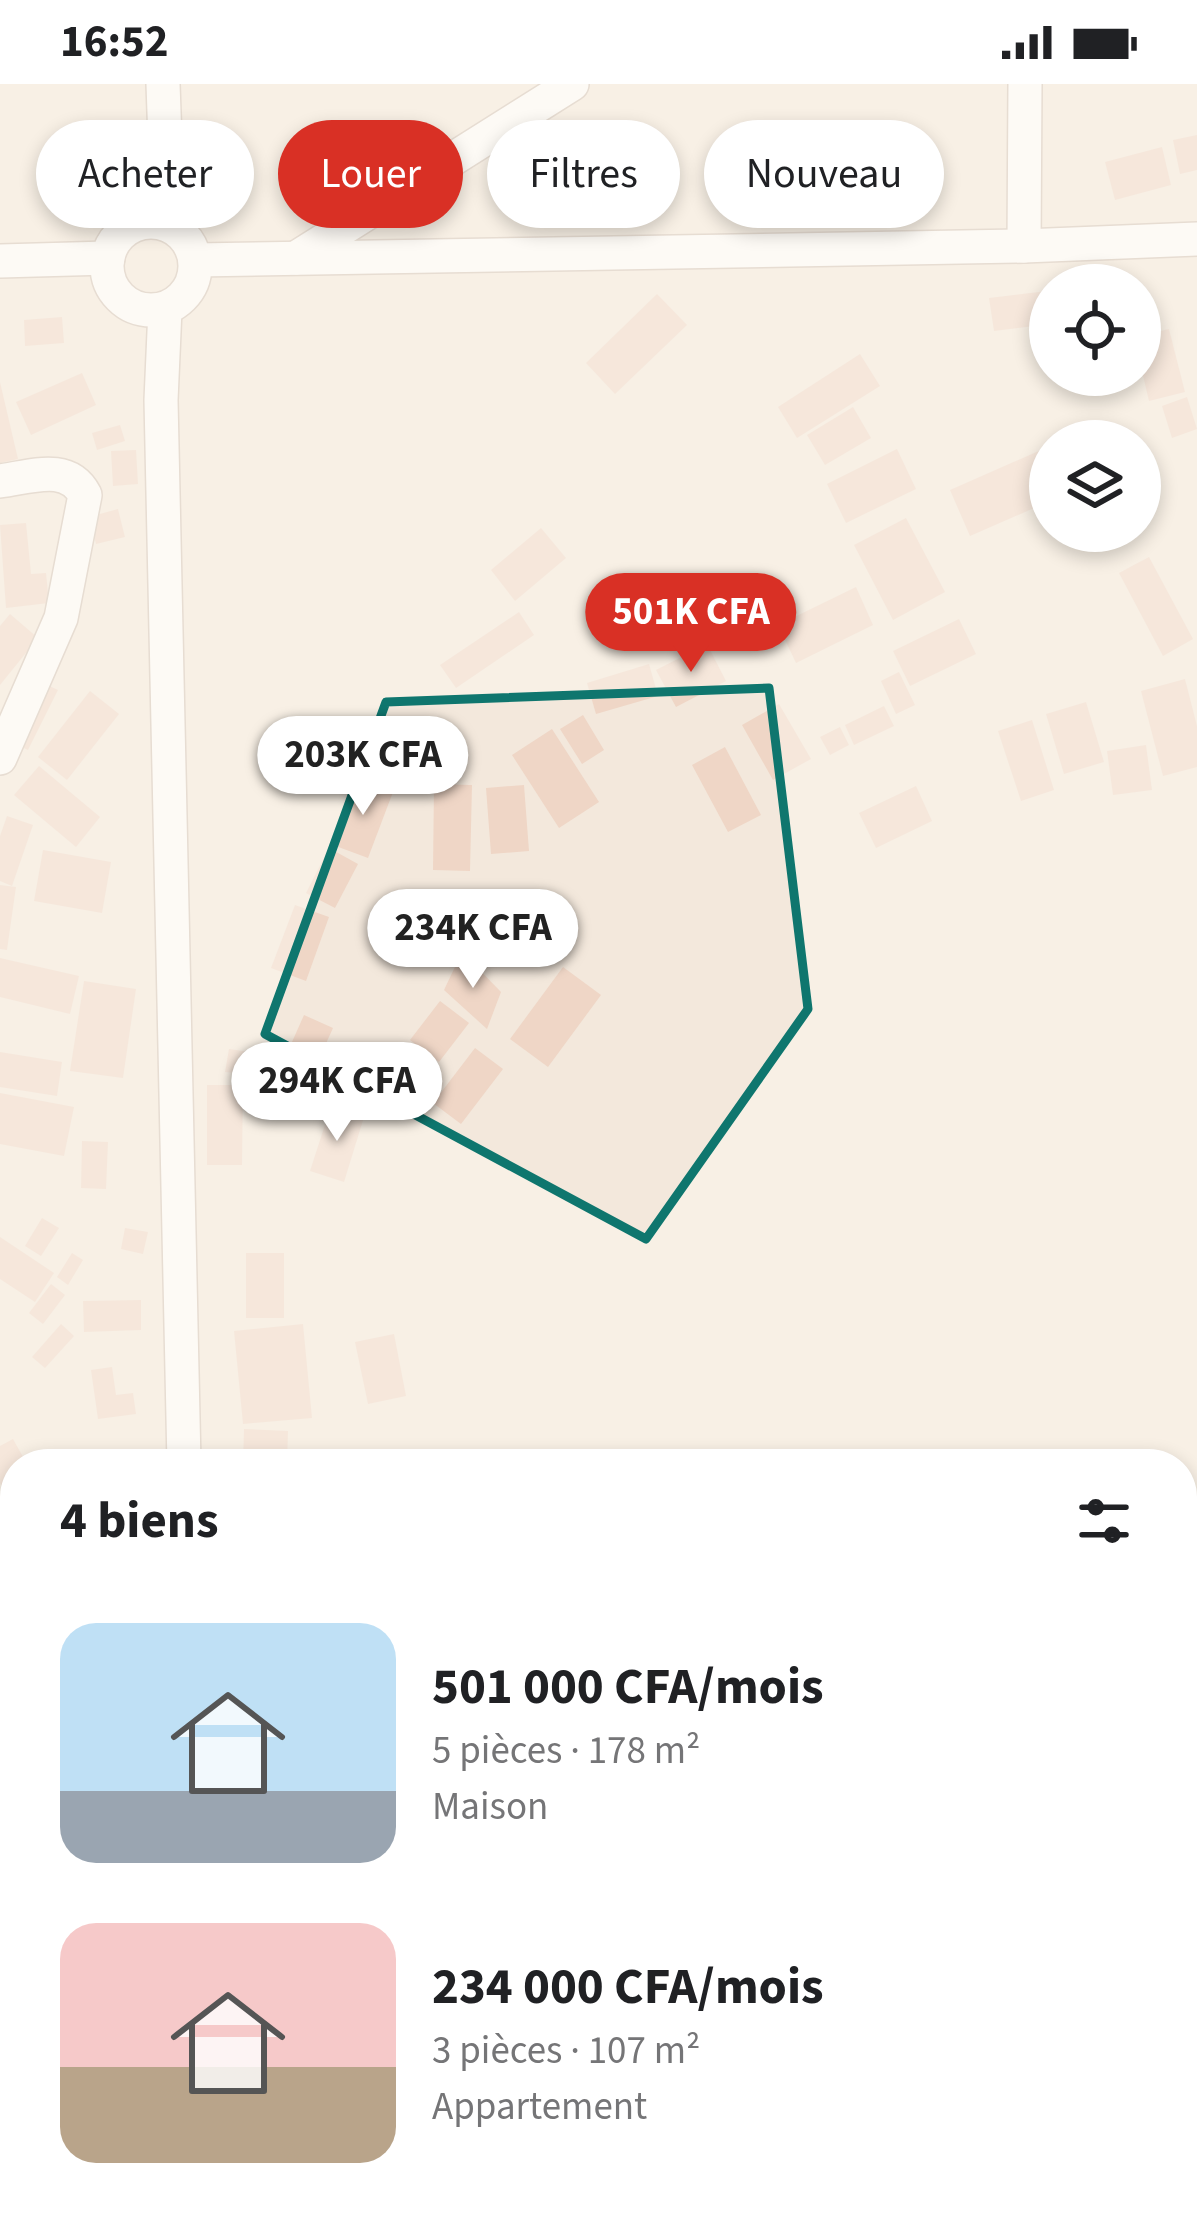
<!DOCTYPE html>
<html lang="fr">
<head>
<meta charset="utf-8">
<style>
	body { margin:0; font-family:"Source Sans 3",sans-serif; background:#f6f6f6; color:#202124; height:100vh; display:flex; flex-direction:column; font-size:45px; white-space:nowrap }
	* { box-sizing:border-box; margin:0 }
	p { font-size:39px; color:#757577 }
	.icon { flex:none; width:66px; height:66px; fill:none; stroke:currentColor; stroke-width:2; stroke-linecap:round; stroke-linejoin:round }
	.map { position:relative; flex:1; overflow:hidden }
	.details { position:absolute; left:0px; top:1365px; width:1197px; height:771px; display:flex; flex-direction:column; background:#fff; border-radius:48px 48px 0 0; box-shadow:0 6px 18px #0003 }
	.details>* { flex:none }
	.guide { position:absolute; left:36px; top:36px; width:1125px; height:108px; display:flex; gap:24px }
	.tools { position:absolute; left:1029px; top:180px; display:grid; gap:24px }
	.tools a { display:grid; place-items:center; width:132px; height:132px; border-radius:50%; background:#fff; box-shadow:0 6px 18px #0003; font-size:60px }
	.price { position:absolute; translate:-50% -102px; padding:0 27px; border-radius:42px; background:#fff; color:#222; font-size:39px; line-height:78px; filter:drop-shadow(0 3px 6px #0008) }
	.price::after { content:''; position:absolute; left:50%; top:72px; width:36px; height:27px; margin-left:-18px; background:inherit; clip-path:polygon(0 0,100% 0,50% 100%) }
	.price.on { background:#d93025; color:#fff }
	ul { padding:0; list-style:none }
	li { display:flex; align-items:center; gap:36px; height:300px; padding:0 60px }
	li span { display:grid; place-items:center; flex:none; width:336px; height:240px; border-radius:36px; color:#555 }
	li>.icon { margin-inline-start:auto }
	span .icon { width:144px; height:144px; fill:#fffc; stroke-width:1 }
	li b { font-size:51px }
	h2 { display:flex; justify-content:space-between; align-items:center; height:144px; padding:0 60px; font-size:51px }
	.pill { padding:0 42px; border-radius:54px; background:#fff; box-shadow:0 6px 18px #0003; font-size:42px; line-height:108px }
	.pill.on { background:#d93025; color:#fff }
	.status { display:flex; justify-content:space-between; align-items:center; height:84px; padding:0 60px; background:#fff; direction:ltr }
	.status svg { height:33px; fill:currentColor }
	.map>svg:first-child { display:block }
	.residential { fill:#f3e8dc; fill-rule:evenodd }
	.building { fill:#efd6c6 }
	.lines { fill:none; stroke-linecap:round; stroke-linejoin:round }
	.minor-casing { stroke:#cebeb2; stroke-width:36 }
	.minor { stroke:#fff; stroke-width:33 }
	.marked { fill:none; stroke:#0f766e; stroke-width:9; stroke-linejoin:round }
</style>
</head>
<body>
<div class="status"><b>16:52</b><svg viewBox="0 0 49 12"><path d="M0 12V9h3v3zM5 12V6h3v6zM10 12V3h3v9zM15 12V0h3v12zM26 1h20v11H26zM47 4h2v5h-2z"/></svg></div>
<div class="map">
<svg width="1197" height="2134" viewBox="0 0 1197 2134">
	<rect width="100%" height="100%" fill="#fcf6ed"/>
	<path class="residential" d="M0 0H1197V2134H0ZM1050 201H1140V291H1050ZM1050 357H1140V447H1050ZM15 1380H1182V2121H15Z"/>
	<g class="building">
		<path d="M1197 51V86L1180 90 1173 56Z"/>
		<path d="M1162 63 1171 101 1115 116 1105 78Z"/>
		<path d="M1127 193 1128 201H1091L1090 198Z"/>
		<path d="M1047 207 1050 240 994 247 989 214Z"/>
		<path d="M657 210 687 241 615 310 586 279Z"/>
		<path d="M62 233 64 259 25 262 24 236Z"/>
		<path d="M1169 245 1185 308 1149 317 1140 279V252Z"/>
		<path d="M860 270 880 302 797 354 778 323Z"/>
		<path d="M82 289 96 321 31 351 16 318Z"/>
		<path d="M0 298 18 375 0 379Z"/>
		<path d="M1187 313 1197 345 1172 354 1162 322Z"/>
		<path d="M853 323 871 354 825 381 807 351Z"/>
		<path d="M120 341 125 357 97 366 92 349Z"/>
		<path d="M1050 362V417L970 452 950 406Z"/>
		<path d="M897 365 916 405 846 439 827 400Z"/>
		<path d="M136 366 138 400 113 402 111 367Z"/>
		<path d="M118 425 125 453 96 460 89 433Z"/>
		<path d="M906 434 945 508 893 536 854 461Z"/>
		<path d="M26 439 31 490 46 489 49 519 6 524 0 441Z"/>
		<path d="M541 444 566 474 515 517 491 486Z"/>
		<path d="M1149 473 1193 555 1163 572 1119 489Z"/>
		<path d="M856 503 873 541 796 579 778 541Z"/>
		<path d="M519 528 534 551 456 604 440 581Z"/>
		<path d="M10 530 38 554 0 601V542Z"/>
		<path d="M959 535 976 570 910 602 893 567Z"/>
		<path d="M707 560 726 597 676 623 656 586Z"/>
		<path d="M649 580 658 612 596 630 587 599Z"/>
		<path d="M899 588 915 621 896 630 881 597Z"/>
		<path d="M1185 595 1197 642V683L1163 692 1141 607Z"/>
		<path d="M43 599 58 606 28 666 14 659Z"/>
		<path d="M90 607 119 630 67 696 38 673Z"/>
		<path d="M1086 618 1104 678 1064 690 1046 630Z"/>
		<path d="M779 620 811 675 773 696 742 641Z"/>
		<path d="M884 622 894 642 854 661 845 641Z"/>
		<path d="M583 631 604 666 582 680 560 645Z"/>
		<path d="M1032 636 1054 706 1021 717 998 647Z"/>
		<path d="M840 643 849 661 830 671 820 653Z"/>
		<path d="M552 645 599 718 559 744 512 671Z"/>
		<path d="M1146 661 1152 706 1113 711 1107 667Z"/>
		<path d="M725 663 761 731 728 748 692 681Z"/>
		<path d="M39 682 100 733 76 763 14 711Z"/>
		<path d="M358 695 393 708 368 774 333 761Z"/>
		<path d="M434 700 472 701 470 787 433 786Z"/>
		<path d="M524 701 529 767 491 770 486 704Z"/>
		<path d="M916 702 932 737 876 764 859 729Z"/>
		<path d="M7 732 33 741 12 802 0 797V752Z"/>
		<path d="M329 764 358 780 335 824 306 809Z"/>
		<path d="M43 766 111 778 102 829 34 817Z"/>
		<path d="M0 801 16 803 7 866 0 865Z"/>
		<path d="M295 821 329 833 306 897 271 884Z"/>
		<path d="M462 868 501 908 487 945 444 906Z"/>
		<path d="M0 874 79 892 70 930 0 913Z"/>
		<path d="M563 883 601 911 548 983 510 955Z"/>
		<path d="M84 897 136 905 123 994 70 987Z"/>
		<path d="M440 917 469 939 439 978 410 956Z"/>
		<path d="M304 931 333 944 309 997 280 985Z"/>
		<path d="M475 964 503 985 461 1040 433 1019Z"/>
		<path d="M229 965 250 968 246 990 225 988Z"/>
		<path d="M0 968 62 978 57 1012 0 1003Z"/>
		<path d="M207 1001H243L242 1081H207Z"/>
		<path d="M299 1008 325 1016 320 1033 294 1024Z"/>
		<path d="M0 1009 74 1023 64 1072 0 1060Z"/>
		<path d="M331 1022 364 1033 344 1098 310 1087Z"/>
		<path d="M82 1057 108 1058 106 1105 81 1104Z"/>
		<path d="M42 1134 59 1144 41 1172 25 1162Z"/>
		<path d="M125 1144 148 1148 143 1170 121 1165Z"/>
		<path d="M0 1153 54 1189 35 1218 0 1195Z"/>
		<path d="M72 1169 83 1176 68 1201 57 1193Z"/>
		<rect x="246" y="1169" width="38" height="65"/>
		<path d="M51 1200 65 1211 43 1240 29 1229Z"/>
		<path d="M141 1216V1246L84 1248 83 1217Z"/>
		<path d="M61 1240 74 1252 45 1284 32 1273Z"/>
		<path d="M303 1240 312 1334 243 1340 234 1247Z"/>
		<path d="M394 1250 406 1312 368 1320 355 1258Z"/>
		<path d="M112 1283 116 1311 133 1309 136 1330 98 1335 91 1286Z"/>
		<path d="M244 1345 288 1347 287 1380H243Z"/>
		<path d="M13 1355 27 1380H15V1405L6 1410 0 1399V1362Z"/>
		<path d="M1197 1641V1679L1182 1682V1644Z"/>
		<path d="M15 1709V1743L0 1748V1714Z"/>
		<path d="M1183 1739 1197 1744V1809L1193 1820 1182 1816Z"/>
		<path d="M15 1864V1899L0 1908V1873Z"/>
		<path d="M15 1934V1971L0 1979V1942Z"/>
		<path d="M0 2103 15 2121 35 2134H0Z"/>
		<path d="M1049 2121H1080L1086 2134H1042L1039 2126Z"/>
		<path d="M1088 2121H1126L1105 2134H1096Z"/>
	</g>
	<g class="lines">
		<defs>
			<g id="minor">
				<path d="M163 0 168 141"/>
				<circle cx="151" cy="182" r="44"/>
				<path d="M1024 162 1025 0"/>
				<path d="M296 174 572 0"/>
				<path d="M196 176 1024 162 1197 155"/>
				<path d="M0 177 108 174"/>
				<path d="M165 225 161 316 184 1380"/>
				<path d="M0 397C31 393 68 378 85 411L61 534 0 674"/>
				<path d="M0 1497 15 1520"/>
				<path d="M0 1816 15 1811"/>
				<path d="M289 2121 292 2134"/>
				<path d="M607 2121 622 2134"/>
			</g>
		</defs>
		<use href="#minor" class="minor-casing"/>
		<use href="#minor" class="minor"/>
	</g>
	<path d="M0 0H1197V2134H0ZM769 604 808 925 646 1155 265 950 386 618Z" fill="#fcf6ed" fill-opacity=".55" fill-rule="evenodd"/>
	<path class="marked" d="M769 604 808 925 646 1155 265 950 386 618Z"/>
</svg>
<div class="tools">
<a><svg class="icon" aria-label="locate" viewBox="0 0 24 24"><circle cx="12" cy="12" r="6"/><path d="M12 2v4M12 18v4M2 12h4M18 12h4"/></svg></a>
<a><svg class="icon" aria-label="layers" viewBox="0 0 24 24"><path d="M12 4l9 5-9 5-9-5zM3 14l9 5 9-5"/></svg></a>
</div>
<b class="price on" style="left:691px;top:591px">501K CFA</b>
<b class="price" style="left:363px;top:734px">203K CFA</b>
<b class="price" style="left:473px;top:907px">234K CFA</b>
<b class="price" style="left:337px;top:1060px">294K CFA</b>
<div class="guide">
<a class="pill">Acheter</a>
<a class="pill on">Louer</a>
<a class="pill">Filtres</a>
<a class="pill">Nouveau</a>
</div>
<section class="details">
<h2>4 biens<svg class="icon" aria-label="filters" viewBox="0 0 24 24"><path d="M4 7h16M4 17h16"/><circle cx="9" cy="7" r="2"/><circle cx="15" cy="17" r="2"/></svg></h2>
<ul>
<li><span style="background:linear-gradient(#bfe0f5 70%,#9aa5b1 0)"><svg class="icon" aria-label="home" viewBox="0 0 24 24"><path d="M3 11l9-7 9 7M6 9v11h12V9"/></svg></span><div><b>501 000 CFA/mois</b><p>5 pièces · 178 m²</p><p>Maison</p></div></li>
<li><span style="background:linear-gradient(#f6c9c9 60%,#b9a48a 0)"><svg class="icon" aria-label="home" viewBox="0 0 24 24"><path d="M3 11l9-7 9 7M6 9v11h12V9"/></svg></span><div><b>234 000 CFA/mois</b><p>3 pièces · 107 m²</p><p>Appartement</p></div></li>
</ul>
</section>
</div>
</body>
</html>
